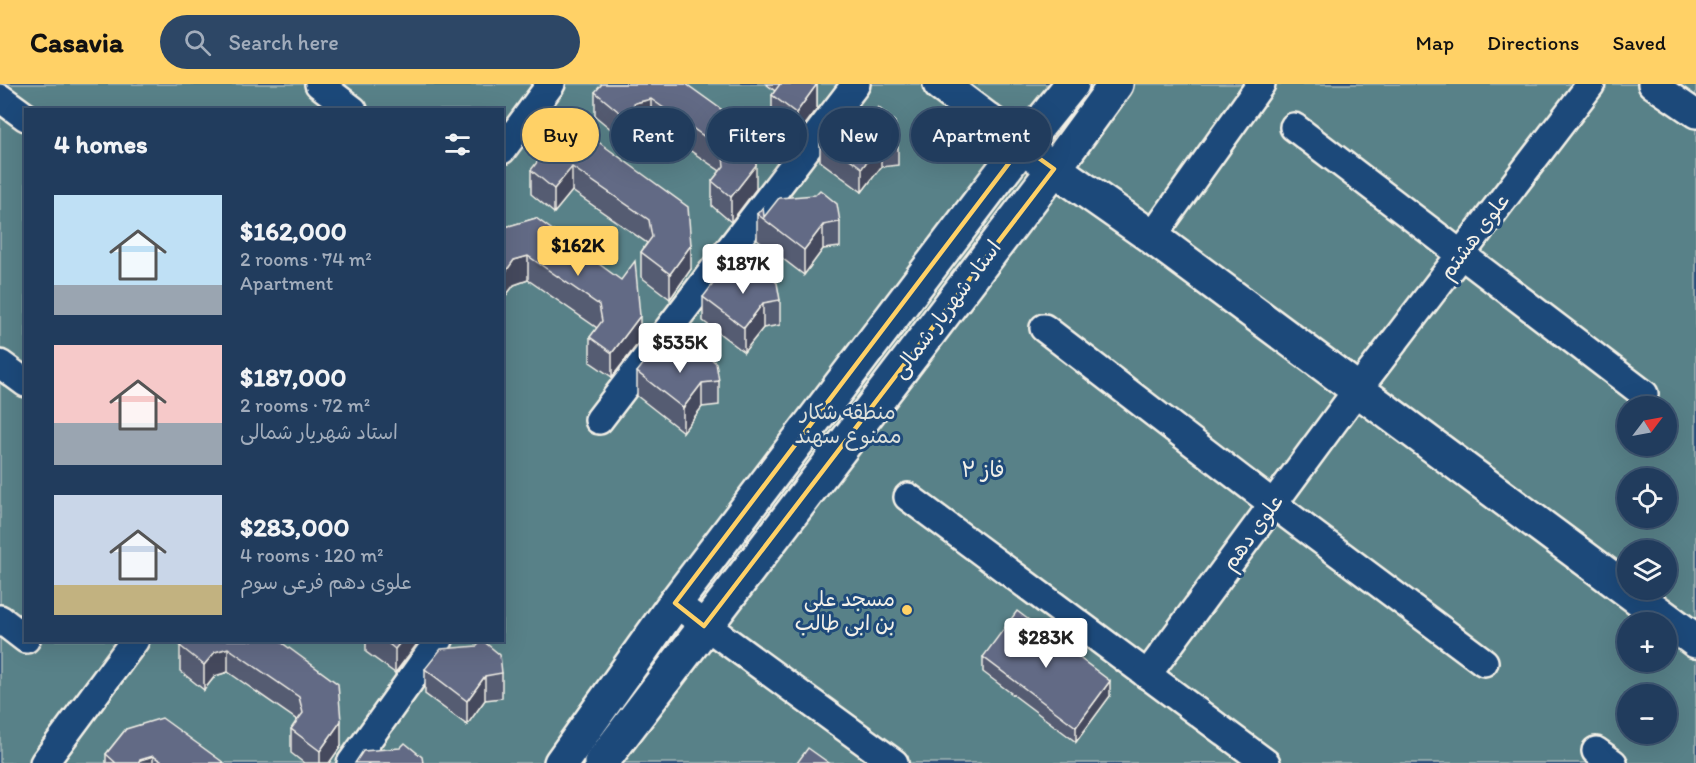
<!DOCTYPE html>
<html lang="en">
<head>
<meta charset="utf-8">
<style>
	body { margin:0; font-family:Itim,"Playpen Sans Arabic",sans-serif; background:#2d4766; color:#f1f3f6; height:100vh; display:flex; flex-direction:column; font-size:22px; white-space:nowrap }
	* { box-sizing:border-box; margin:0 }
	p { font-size:20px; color:#a2adbc }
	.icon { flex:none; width:33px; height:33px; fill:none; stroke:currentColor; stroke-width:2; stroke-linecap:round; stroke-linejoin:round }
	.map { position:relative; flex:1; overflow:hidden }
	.drawer { position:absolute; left:24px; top:24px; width:480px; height:534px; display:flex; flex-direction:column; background:#213c5d; border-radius:0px; box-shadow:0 6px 24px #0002,0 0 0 2px #3e5672 }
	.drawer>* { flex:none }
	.guide { position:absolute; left:522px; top:24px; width:570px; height:54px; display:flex; gap:12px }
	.needle { width:39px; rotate:58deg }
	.buttons { position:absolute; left:1617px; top:312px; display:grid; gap:12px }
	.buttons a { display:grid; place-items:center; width:60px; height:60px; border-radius:50%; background:#213c5d; box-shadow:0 6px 24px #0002,0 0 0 2px #3e5672; font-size:30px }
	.price { position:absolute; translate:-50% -51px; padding:0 14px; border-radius:6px; background:#fff; color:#222; font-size:20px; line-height:39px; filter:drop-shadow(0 2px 3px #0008) }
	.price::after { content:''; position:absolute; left:50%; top:36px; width:18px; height:14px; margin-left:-9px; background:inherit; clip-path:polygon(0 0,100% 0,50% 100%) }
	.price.selected { background:#ffd166; color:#111 }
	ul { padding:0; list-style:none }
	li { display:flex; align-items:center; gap:18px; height:150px; padding:0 30px }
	li span { display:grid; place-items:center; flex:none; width:168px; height:120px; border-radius:0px; color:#555 }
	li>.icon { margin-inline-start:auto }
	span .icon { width:72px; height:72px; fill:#fffc; stroke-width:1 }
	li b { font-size:26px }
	h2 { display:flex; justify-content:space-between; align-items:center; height:72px; padding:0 30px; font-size:26px }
	.pill { padding:0 21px; border-radius:27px; background:#213c5d; box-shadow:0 6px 24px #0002,0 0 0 2px #3e5672; font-size:21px; line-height:54px }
	.pill.selected { background:#ffd166; color:#111 }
	header { display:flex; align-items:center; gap:36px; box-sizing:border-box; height:84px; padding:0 30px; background:#ffd166; color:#111 }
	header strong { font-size:28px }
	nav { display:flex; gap:33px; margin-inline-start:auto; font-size:21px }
	.search { width:420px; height:54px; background:#2d4766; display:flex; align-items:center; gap:15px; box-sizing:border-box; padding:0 21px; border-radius:33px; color:#a2adbc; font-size:22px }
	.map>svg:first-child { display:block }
	.green { fill:#598188; stroke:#a6b9b8; stroke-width:1.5; fill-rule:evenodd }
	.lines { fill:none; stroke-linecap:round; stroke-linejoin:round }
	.street-casing { stroke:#f4f1e8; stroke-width:32 }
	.secondary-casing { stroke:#f4f1e8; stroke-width:38 }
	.street { stroke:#1f4a7a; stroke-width:27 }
	.secondary { stroke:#1f4a7a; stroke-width:33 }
	.wall { fill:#545b72; stroke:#f4f1e8; stroke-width:1.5 }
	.shaded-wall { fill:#454a5d; stroke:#f4f1e8; stroke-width:1.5 }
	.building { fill:#626a85; stroke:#f4f1e8; stroke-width:1.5 }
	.marked { fill:none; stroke:#ffd166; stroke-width:4.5; stroke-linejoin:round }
	.poi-dot { fill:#ffd166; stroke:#1f4a7a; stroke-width:2 }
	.labels { text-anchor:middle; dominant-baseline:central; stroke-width:6; stroke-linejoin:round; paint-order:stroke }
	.street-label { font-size:21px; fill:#f4f1e8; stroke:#1f4a7a }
	.park-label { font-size:21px; fill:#dde0da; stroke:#1f4a7a }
	.poi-label { font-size:21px; fill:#f4f1e8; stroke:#1f4a7a; text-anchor:end }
	.neighbourhood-label { font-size:22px; fill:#f4f1e8; stroke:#1f4a7a }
</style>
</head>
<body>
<header>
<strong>Casavia</strong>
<div class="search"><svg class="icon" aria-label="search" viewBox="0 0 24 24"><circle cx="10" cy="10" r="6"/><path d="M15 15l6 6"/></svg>Search here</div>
<nav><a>Map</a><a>Directions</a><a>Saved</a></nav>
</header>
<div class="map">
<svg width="1696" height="679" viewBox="0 0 1696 679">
	<rect width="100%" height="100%" fill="#2c507c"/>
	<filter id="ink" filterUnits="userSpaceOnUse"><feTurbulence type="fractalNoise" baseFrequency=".0167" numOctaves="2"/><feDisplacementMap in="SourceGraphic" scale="12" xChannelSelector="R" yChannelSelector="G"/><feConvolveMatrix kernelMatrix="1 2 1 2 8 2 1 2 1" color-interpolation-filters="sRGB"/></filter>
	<g filter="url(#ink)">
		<path class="green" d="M0 0H1696V679H0ZM26 26H502V556H26ZM1628 322H1666V362H1628ZM1628 394H1666V434H1628ZM1628 466H1666V506H1628ZM1628 538H1666V578H1628ZM1628 610H1666V650H1628Z"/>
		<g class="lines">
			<defs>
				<g id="street">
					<path d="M319 0 353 26"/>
					<path d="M1652 0 1696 30"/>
					<path d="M0 14 26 33"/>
					<path d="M1294 43 1644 310"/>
					<path d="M502 66 551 0"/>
					<path d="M1152 153 1261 0"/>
					<path d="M1044 244 1273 420 1484 578"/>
					<path d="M0 280 26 299"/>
					<path d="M599 336 856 0"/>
					<path d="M908 413 1266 679"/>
					<path d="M675 519 894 679"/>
					<path d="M0 535 26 555"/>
					<path d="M1147 591 1358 305 1591 0"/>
					<path d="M1596 667 1613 679"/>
					<path d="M44 679 135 556"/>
					<path d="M351 679 439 556"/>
				</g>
				<g id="secondary">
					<path d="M940 0 1022 62 1152 153 1696 557"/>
					<path d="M561 679 675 519 1022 62 1072 0"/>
					<path d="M601 679 1054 85 1116 0"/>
				</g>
			</defs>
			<use href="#street" class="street-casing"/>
			<use href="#secondary" class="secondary-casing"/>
			<use href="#street" class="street"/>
			<use href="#secondary" class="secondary"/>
		</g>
		<g class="wall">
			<path d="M686 0 756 105 731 138 712 122V97L720 87 651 40 635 43 624 56 595 32V8Z"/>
			<path d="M766 0H817V25L796 53 772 36V11L775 7Z"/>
			<path d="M586 49 691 185 670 215 641 193V168L647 159 572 107 554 129 531 110V86Z"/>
			<path d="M820 53 898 56V81L881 83 862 108 820 77Z"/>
			<path d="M757 130 764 133 840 138V163L823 165 804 191 757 155Z"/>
			<path d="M536 134 640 257 612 293 590 278V253L597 244 528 196 514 201 504 214 502 213V144Z"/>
			<path d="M703 213 780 216V241L763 244 744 268 703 237Z"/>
			<path d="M659 272 719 297V321L702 323 683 348 637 312V288Z"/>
			<path d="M278 556 341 662 329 679H304L291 669V645L297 636 228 588 215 592 204 606 180 587V562Z"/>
			<path d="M366 556H417V560L395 589 366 568Z"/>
			<path d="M983 573 1110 612 1076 658 983 588Z"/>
			<path d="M425 585 502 589V614L485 616 467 641 425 610Z"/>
			<path d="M126 645 224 679H106V670Z"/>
		</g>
		<g class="shaded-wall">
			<path d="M817 0V25L796 53V29Z"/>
			<path d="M651 15V40L635 43 624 56V32L635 19Z"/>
			<path d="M881 59V83L862 108V84Z"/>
			<path d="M756 81V105L731 138V113Z"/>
			<path d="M572 83V107L554 129V105Z"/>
			<path d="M823 141V165L804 191V166Z"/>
			<path d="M691 161V185L670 215V190Z"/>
			<path d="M528 172V196L514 201 504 214V190L514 176Z"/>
			<path d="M763 219V244L744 268V244Z"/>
			<path d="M640 232V257L612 293V269Z"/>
			<path d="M702 299V323L683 348V324Z"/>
			<path d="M402 556H417V560L395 589V565Z"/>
			<path d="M228 564V588L215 592 204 606V581L215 568Z"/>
			<path d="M485 592V616L467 641V617Z"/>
			<path d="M1110 597V612L1076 658V643Z"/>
			<path d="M341 637V662L329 679H320V667Z"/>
			<path d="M153 672V679H137L140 676Z"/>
		</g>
		<g class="building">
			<path d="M602 0H686L750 46 756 81 731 113 712 97 724 82 722 65 651 15 635 19 624 32 595 8Z"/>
			<path d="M780 0H817L796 29 772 11Z"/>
			<path d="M878 23 895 38 898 56 881 59 862 84 820 53 836 32 873 29Z"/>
			<path d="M586 49 688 123 691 161 670 190 641 168 652 153 649 136 572 83 554 105 531 86 551 60Z"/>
			<path d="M820 106 837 120 840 138 823 141 804 166 757 130 763 123 764 133 779 114 815 111Z"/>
			<path d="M536 134 621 196 635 177 640 232 612 269 590 253 602 237 599 221 528 172 514 176 504 190 502 189V144Z"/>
			<path d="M760 184 777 199 780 216 763 219 744 244 703 213 719 192 755 189Z"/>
			<path d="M699 264 716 279 719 297 702 299 683 324 637 288 653 267 659 272 694 269Z"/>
			<path d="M1017 527 1110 597 1076 643 983 573Z"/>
			<path d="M185 556H278L338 600 341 637 320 667 291 645 303 629 299 613 228 564 215 568 204 581 180 562Z"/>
			<path d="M384 556H402L395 565Z"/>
			<path d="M482 556 500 571 502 589 485 592 467 617 425 585 441 565 477 562Z"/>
			<path d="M162 634 224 679H164L153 672 140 676 137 679H116L106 670 126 645Z"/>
			<path d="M405 659 422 673 423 679H355L363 667 400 664Z"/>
			<path d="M808 664 829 679H797Z"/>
		</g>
	</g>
	<path class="marked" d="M1022 62 1054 85 704 542 675 519Z"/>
	<circle class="poi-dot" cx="907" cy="526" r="6"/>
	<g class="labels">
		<g class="street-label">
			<text transform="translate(1474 152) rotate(-53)">علوی هشتم</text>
			<text transform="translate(946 225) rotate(-53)">استاد شهریار شمالی</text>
			<text transform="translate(1252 448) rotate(-54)">علوی دهم</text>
		</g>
		<g class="park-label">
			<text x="848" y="327">منطقه شکار<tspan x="848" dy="24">ممنوع سهند</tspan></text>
		</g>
		<g class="poi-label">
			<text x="895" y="514">مسجد علی<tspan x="895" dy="24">بن ابی طالب</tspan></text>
		</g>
		<g class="neighbourhood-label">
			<text x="983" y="385">فاز ۲</text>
		</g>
	</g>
</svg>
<div class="buttons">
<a><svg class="needle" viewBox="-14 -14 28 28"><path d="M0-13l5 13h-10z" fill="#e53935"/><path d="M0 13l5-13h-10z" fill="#a2adbc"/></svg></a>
<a><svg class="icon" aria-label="locate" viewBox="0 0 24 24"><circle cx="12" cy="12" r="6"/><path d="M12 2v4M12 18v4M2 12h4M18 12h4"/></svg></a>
<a><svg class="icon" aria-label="layers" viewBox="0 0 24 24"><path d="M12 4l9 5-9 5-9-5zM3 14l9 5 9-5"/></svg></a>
<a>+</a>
<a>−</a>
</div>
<b class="price selected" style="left:578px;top:193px">$162K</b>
<b class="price" style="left:743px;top:211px">$187K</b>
<b class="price" style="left:680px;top:290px">$535K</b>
<b class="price" style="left:1046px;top:585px">$283K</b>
<div class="guide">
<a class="pill selected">Buy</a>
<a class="pill">Rent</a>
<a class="pill">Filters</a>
<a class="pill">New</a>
<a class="pill">Apartment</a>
</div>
<section class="drawer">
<h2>4 homes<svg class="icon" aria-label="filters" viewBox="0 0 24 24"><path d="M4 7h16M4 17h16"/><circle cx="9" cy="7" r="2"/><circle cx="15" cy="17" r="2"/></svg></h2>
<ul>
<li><span style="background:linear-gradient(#bfe0f5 75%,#9aa5b1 0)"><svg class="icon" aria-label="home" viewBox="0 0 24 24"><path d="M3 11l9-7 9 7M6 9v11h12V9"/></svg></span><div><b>$162,000</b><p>2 rooms · 74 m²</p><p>Apartment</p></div></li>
<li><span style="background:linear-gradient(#f6c9c9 65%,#9aa5b1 0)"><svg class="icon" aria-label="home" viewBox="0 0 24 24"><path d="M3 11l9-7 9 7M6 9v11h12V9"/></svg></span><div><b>$187,000</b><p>2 rooms · 72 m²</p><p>استاد شهریار شمالی</p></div></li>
<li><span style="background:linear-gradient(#c9d6e8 75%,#c2b280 0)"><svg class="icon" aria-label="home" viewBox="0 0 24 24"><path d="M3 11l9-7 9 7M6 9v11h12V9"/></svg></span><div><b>$283,000</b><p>4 rooms · 120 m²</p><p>علوی دهم فرعی سوم</p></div></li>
</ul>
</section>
</div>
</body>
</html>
